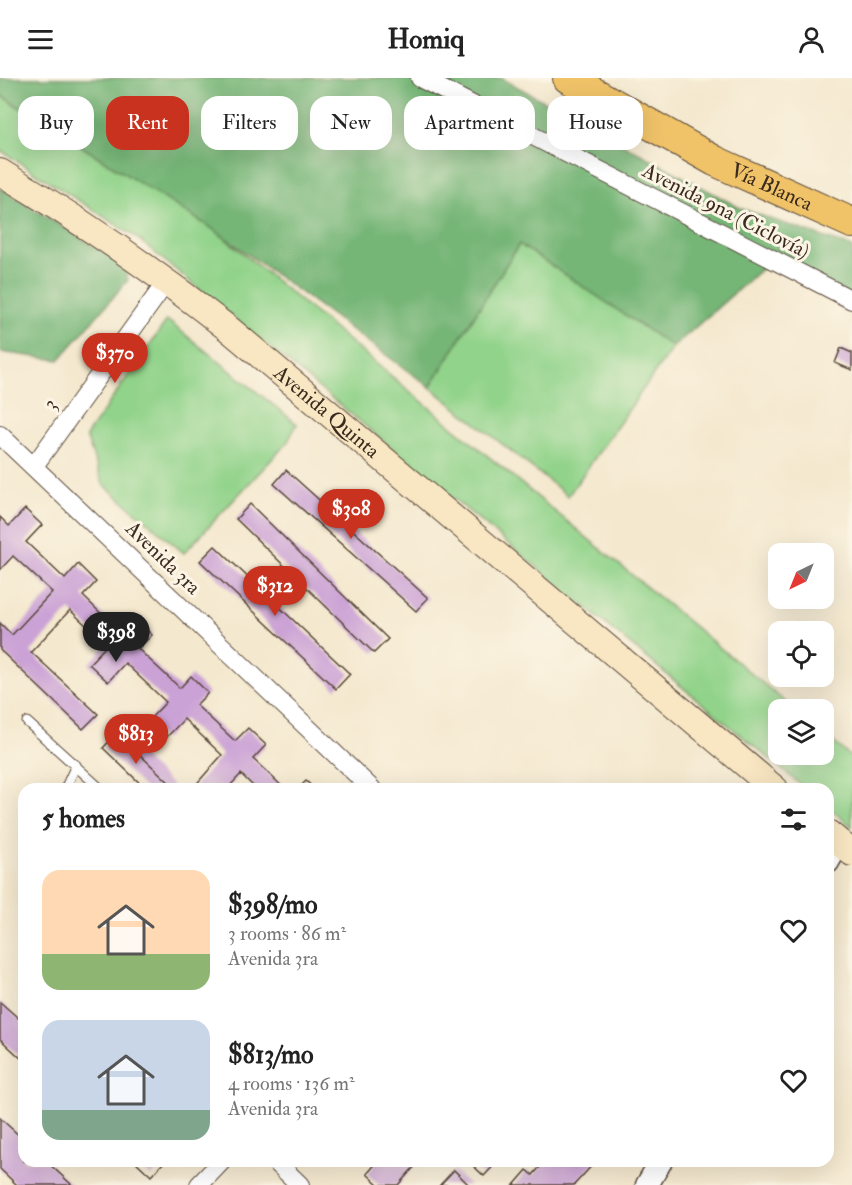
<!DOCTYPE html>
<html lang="en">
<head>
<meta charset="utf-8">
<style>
	body { margin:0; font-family:"IM FELL Double Pica",serif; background:#f6f6f6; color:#222; height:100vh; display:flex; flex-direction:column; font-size:22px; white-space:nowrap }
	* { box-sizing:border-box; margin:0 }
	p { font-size:20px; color:#767676 }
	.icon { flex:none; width:33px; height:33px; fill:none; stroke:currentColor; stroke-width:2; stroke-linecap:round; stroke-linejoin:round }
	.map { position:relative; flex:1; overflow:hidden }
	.sheet { position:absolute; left:18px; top:705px; width:816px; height:384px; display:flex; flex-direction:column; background:#fff; border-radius:18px; box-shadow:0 6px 24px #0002 }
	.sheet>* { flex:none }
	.banner { position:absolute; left:18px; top:18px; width:816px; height:54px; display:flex; gap:12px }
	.needle { width:39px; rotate:223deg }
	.tools { position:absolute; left:768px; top:465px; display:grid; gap:12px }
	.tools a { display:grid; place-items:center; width:66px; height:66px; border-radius:12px; background:#fff; box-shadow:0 6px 24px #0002; font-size:30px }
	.price { position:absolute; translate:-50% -51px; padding:0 14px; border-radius:21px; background:#c8321e; color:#fff; font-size:20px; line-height:39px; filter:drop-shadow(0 2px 3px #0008) }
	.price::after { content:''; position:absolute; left:50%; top:36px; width:18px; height:14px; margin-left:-9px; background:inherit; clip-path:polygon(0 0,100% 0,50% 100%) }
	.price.on { background:#222; color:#fff }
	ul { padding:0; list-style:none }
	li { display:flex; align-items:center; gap:18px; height:150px; padding:0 24px }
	li span { display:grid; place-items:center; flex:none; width:168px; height:120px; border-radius:18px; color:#555 }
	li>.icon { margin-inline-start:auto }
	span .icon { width:72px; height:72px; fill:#fffc; stroke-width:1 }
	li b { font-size:26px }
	h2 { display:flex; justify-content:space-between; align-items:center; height:72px; padding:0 24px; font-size:26px }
	.pill { padding:0 21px; border-radius:18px; background:#fff; box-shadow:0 6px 24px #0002; font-size:21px; line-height:54px }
	.pill.on { background:#c8321e; color:#fff }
	header { display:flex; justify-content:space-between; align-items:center; height:78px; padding:0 24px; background:#fff; font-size:27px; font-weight:700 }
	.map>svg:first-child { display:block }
	.green { fill:#91d38a; stroke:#667e54; stroke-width:1.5 }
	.forest { fill:#74b576; stroke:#58704a; stroke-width:1.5 }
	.building { fill:#cba2d5 }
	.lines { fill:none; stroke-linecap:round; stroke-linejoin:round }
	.service-casing { stroke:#574638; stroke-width:11 }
	.minor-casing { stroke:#574638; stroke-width:20 }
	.tertiary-casing { stroke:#574638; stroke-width:25 }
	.secondary-casing { stroke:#574638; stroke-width:28 }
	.trunk-casing { stroke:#574638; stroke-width:32 }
	.service { stroke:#fff; stroke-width:9 }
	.minor { stroke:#fff; stroke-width:18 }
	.tertiary { stroke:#fff; stroke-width:22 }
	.secondary { stroke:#f9e7c3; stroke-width:26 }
	.trunk { stroke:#f0c369; stroke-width:30 }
	.labels { text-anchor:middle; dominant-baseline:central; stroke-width:6; stroke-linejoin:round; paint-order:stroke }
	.street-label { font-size:21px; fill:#3b2a1e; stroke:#fcf5e5 }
</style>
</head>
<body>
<header><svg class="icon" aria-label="menu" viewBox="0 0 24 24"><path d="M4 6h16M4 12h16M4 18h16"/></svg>Homiq<svg class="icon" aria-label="person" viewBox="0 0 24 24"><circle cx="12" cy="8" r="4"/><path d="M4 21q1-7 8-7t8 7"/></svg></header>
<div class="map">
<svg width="852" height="1107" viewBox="0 0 852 1107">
	<rect width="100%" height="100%" fill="#fcf5e5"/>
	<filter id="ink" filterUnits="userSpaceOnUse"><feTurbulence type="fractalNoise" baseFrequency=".0167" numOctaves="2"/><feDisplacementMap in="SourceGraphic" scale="12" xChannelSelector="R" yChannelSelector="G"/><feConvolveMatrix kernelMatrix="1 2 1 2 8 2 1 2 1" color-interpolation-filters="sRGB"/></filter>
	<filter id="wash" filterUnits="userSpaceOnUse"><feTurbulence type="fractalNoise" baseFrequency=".008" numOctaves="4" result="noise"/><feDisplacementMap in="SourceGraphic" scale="24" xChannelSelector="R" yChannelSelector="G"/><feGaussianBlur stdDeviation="1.35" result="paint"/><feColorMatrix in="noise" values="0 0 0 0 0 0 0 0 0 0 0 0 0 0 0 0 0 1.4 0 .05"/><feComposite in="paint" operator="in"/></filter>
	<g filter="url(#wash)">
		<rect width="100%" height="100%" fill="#f4e8ce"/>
		<g class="green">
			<path d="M0 17 216 153 794 631 778 632V676H824V656L852 680V749L828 729V711H806L137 160 0 72Z"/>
			<path d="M519 166 673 269 568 418 430 309Z"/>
			<path d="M167 242 297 346 287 365 184 475 103 406 86 358Z"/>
		</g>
		<g class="forest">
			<path d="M0 0H501L742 131 852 169V220L774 180 673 269 519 166 430 309 216 153 0 17Z"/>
			<path d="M0 110 124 187 128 202 59 282 0 274Z"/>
		</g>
		<g id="blocks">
			<g class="building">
				<path d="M841 270 852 275V292L835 285Z"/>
				<path d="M286 392 428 520 416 533 274 406Z"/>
				<path d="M250 426 388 561 374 575 236 441Z"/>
				<path d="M25 431 42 447 26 464 65 501 78 486 96 504 83 518 120 554 133 539 152 557 138 571 180 610 191 598 208 615 196 627 235 663 248 650 266 667 253 681 285 711H256L241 696 227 711H192L222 677 184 641 165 661 147 644 166 624 125 585 108 604 89 586 107 567 70 532 31 574 98 636 83 651 0 572V545L12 557 52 514 13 478 0 492V439L9 448Z"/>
				<path d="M215 468 350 596 336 611 200 483Z"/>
				<path d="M117 655 176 711H146L103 670Z"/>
				<path d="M306 703 315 711H298Z"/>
				<path d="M0 924 24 945V983L0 961Z"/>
				<path d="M0 1040 24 1062V1083H46L72 1107H17L0 1091Z"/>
				<path d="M135 1083H165L151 1098Z"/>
				<path d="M378 1083H409L415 1088 398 1107H379L367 1096Z"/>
				<path d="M468 1083H498L484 1098Z"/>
				<path d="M545 1083H596L574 1107H514L527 1092 533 1097Z"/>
				<path d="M454 1092 469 1107H440Z"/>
			</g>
		</g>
	</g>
	<g filter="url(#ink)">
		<use href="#blocks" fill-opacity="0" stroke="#574638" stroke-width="1.5"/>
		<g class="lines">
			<defs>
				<g id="service">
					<path d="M27 644 101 711"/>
					<path d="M65 711 76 687"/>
				</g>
				<g id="minor">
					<path d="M420 0 852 222"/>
					<path d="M0 357 372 711"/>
					<path d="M34 388 167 203"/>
					<path d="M275 1083 300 1107"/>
					<path d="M199 1107 222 1083"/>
				</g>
				<g id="tertiary">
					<path d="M828 784 839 764"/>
					<path d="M647 1107 661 1083"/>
				</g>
				<g id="secondary">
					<path id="s1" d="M0 94C82 143 155 193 230 252L775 711"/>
					<path d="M828 755 852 775"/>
				</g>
				<g id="trunk">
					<path id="s2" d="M568 0 715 83 852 145"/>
				</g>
			</defs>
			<use href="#service" class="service-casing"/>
			<use href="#minor" class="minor-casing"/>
			<use href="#tertiary" class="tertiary-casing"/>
			<use href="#secondary" class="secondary-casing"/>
			<use href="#trunk" class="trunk-casing"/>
			<use href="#service" class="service"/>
			<use href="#minor" class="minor"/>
			<use href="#tertiary" class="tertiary"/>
			<use href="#secondary" class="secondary"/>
			<use href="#trunk" class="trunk"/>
		</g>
	</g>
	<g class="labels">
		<g class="street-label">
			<text stroke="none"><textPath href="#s2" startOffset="231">Vía Blanca</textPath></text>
			<text transform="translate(726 133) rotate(27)">Avenida 9na (Ciclovía)</text>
			<text transform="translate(50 326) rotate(-54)">3</text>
			<text stroke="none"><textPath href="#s1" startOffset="406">Avenida Quinta</textPath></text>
			<text transform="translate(163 480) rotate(44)">Avenida 3ra</text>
		</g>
	</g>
</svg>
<div class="tools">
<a><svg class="needle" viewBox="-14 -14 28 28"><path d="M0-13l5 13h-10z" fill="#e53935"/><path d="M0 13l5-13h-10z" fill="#767676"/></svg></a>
<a><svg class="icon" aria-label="locate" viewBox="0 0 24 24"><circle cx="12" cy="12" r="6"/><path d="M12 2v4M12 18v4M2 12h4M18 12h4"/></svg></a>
<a><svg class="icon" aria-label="layers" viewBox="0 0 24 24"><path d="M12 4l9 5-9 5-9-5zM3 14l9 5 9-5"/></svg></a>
</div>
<b class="price" style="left:115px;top:306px">$370</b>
<b class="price" style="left:351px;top:462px">$308</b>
<b class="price" style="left:275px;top:539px">$312</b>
<b class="price on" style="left:116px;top:585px">$398</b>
<b class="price" style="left:136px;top:687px">$813</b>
<div class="banner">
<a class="pill">Buy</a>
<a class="pill on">Rent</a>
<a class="pill">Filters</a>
<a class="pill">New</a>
<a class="pill">Apartment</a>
<a class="pill">House</a>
</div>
<section class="sheet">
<h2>5 homes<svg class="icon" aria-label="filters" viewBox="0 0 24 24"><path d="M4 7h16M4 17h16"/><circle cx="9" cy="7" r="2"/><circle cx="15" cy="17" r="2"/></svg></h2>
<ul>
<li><span style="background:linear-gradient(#ffd9b3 70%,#8fb573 0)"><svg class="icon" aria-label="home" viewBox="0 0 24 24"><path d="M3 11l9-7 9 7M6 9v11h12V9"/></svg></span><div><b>$398/mo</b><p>3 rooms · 86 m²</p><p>Avenida 3ra</p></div><svg class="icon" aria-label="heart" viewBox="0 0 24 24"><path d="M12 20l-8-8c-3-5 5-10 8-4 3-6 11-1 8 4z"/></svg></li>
<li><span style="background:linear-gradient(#c9d6e8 75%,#7fa58c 0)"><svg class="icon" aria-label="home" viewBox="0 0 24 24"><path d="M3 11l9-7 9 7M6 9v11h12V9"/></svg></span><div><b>$813/mo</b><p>4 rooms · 136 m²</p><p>Avenida 3ra</p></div><svg class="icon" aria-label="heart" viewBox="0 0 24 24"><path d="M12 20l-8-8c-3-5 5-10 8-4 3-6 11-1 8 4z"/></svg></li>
</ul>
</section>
</div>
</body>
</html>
